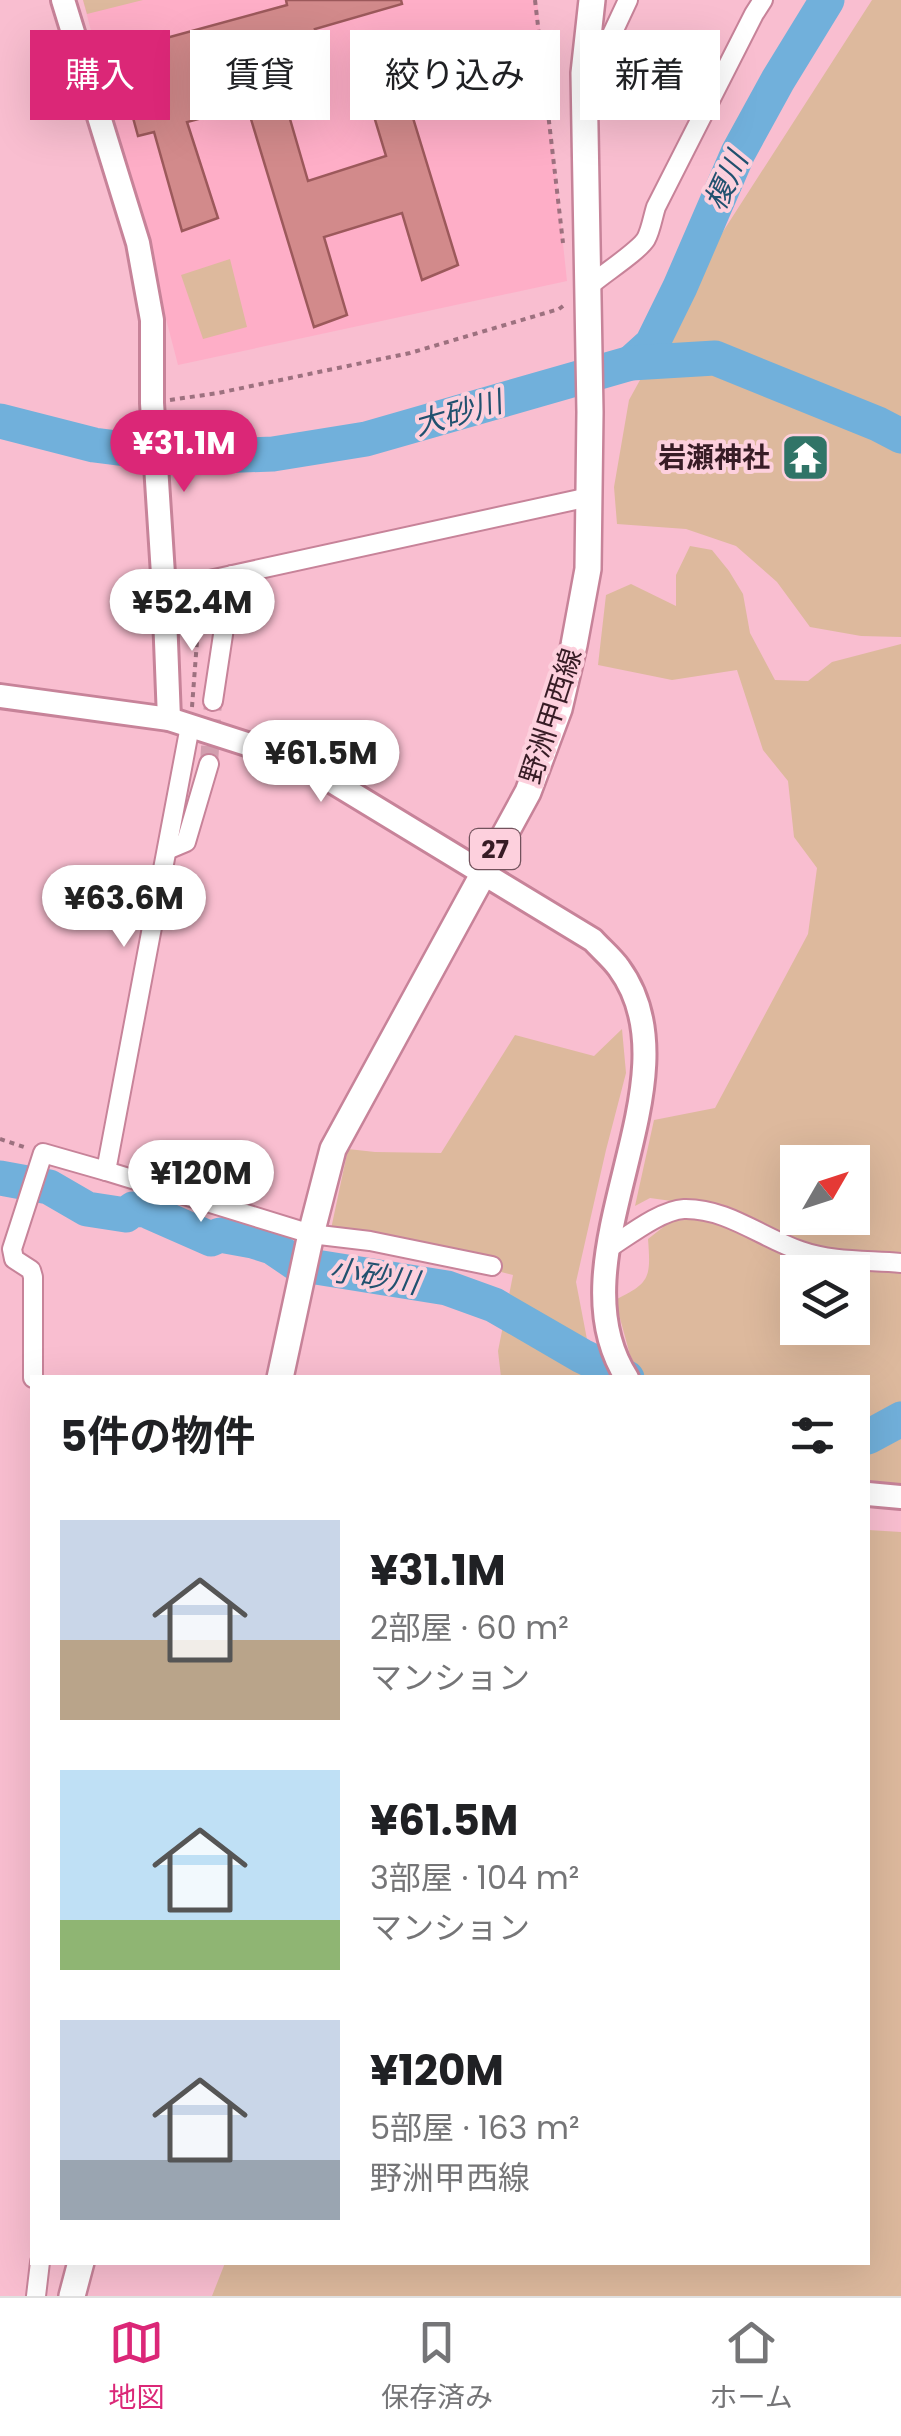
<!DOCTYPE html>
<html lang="ja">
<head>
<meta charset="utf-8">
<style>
	body { margin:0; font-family:Poppins,"Noto Sans JP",sans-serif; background:#f2f2f2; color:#202124; height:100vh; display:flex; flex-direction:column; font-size:38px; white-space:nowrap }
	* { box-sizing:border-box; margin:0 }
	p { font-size:32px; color:#757577 }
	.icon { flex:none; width:55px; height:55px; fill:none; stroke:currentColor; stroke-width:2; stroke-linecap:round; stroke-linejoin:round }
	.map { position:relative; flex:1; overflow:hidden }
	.drawer { position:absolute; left:30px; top:1375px; width:840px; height:890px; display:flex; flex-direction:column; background:#fff; border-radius:0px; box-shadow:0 10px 40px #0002 }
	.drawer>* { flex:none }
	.banner { position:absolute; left:30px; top:30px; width:842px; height:90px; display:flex; gap:20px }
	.needle { width:65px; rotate:51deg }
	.fabs { position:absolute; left:780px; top:1145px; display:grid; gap:20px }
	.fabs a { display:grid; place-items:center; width:90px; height:90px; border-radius:0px; background:#fff; box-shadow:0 10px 40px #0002; font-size:50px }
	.price { position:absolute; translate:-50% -85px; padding:0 22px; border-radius:35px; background:#fff; color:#222; font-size:32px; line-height:65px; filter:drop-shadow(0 2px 5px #0008) }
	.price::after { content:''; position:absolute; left:50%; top:60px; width:30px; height:22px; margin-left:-15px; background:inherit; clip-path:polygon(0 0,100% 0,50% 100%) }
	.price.current { background:#db2777; color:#fff }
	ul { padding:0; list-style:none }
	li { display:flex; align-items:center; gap:30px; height:250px; padding:0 30px }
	li span { display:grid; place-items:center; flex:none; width:280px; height:200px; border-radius:0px; color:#555 }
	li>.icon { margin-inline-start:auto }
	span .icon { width:120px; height:120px; fill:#fffc; stroke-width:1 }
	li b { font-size:42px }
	h2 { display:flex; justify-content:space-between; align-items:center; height:120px; padding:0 30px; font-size:42px }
	.pill { padding:0 35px; border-radius:0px; background:#fff; box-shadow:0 10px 40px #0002; font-size:35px; line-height:90px }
	.pill.current { background:#db2777; color:#fff }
	.tabs { display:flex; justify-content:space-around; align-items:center; height:140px; border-top:2px solid #e0e0e0; background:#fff; font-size:28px; color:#757577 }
	.tabs a { display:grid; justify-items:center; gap:5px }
	.tabs .current { color:#db2777 }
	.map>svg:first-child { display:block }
	.built { fill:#feaec7 }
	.green { fill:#ddb99d; fill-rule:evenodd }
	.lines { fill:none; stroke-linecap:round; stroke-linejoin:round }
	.river { stroke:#71b0db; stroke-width:35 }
	.building { fill:#d28a8b; stroke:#9c595b; stroke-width:2.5 }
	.street-tunnel { stroke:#d29eae; stroke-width:18; stroke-dasharray:18 9; stroke-linecap:butt }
	.street-casing { stroke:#c78399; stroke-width:22 }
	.secondary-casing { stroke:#c78399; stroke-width:28 }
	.primary-casing { stroke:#c78399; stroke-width:30 }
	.path { stroke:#9d717f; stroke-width:4; stroke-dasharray:5 5; stroke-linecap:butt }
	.street { stroke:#fff; stroke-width:18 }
	.secondary { stroke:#fff; stroke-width:22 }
	.primary { stroke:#fff; stroke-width:25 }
	.labels { text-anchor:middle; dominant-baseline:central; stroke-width:8; stroke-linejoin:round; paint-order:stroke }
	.shield { fill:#fdd0dd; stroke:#72525c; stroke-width:2.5 }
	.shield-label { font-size:25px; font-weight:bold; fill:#371c25 }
	.poi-label { font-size:28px; font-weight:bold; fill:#371c25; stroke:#fdd0dd; text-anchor:end }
	.street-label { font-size:28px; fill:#371c25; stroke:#fdd0dd }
	.water-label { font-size:30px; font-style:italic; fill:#21516f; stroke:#fdd0dd }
</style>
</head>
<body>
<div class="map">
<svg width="901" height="2296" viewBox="0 0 901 2296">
	<rect width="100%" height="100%" fill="#f9bed0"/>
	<path class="built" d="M83 0H537L567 281 178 365Z"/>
	<g class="green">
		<path d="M83 0H143L87 14Z"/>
		<path d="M872 0H901V637L861 636 810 627 777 582 736 546 686 529 617 524 614 487 629 400 715 244Z"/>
		<path d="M230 259 247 327 203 339 181 275Z"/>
		<path d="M690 546 712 550 729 571 743 594 750 633 775 680 808 681 832 662 901 644V1487L868 1485V1378L641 1377 630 1355 615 1300C650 1283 651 1278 648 1239L671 1221 728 1217 693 1204 650 1198 635 1206 654 1120 715 1108 808 934 817 868 794 837 788 781 763 750 737 670 672 680 598 665 606 595 631 584 676 606V575ZM798 1162H852V1218H798ZM798 1272H852V1328H798Z"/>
		<path d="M622 1029 626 1073 606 1150 576 1282 590 1355 604 1377H501L498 1351 513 1275 331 1229 348 1149 375 1152 441 1153 515 1035 594 1056Z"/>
		<path d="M868 1530 901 1532V2296H212L225 2263 868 2262Z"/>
	</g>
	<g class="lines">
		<g class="river">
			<path d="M631 363 652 344 680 287 738 153 778 80 827 0"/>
			<path d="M0 421 94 445 188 457 273 454 366 439 631 363 715 358 878 424 901 436"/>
			<path d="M0 1178 49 1187 87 1209 126 1215 133 1209 145 1210 211 1239 220 1235 253 1241 272 1247 297 1264 447 1288 494 1305 582 1356 627 1378"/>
			<path d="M868 1437 901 1419"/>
		</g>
	</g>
	<path class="building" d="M286 0H401L402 4 315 29 318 36 276 50 288 94 283 95 308 181 386 156 363 80 398 69 458 265 422 280 402 213 324 237 347 315 314 327 247 106 187 122 218 218 182 231 154 132 138 136 115 52 287 5Z"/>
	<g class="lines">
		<path class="street-tunnel" d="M209 764 213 701"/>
		<defs>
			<g id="street">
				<path d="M585 72 606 47 628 0"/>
				<path d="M587 288C601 275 638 252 646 239 651 230 653 216 656 207L754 14 763 0"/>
				<path d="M164 590 589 497"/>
				<path d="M213 701 232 575"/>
				<path d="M167 850 186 842 209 764"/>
				<path d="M106 1171 311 1234 370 1241 492 1266"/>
				<path d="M609 1248C628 1236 661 1210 684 1209 727 1208 762 1238 801 1251 832 1262 868 1260 901 1263"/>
				<path d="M33 1378V1277L31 1270 14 1259 12 1249 43 1153 106 1171 190 726"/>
				<path d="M36 2296 40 2262"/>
			</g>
			<g id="secondary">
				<path d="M63 0 138 243 152 320V403L164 590 169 719"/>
				<path d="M0 696 169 719 281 755 330 780 593 940C601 949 612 958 619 968 702 1081 549 1258 627 1378"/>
				<path d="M868 1494 901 1497"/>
			</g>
			<g id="primary">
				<path d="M280 1378 311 1234 333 1149 528 792 559 709 574 645 588 569 590 412 584 73 592 0"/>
				<path d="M72 2296 81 2262"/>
			</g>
		</defs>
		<use href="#street" class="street-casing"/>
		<use href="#secondary" class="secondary-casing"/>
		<use href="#primary" class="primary-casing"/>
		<g class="path">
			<path d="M535 0 563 243"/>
			<path d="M170 400 218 393 410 353 559 309 567 303"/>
			<path d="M192 707 200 602"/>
			<path d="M0 1139 24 1147"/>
		</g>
		<use href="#street" class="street"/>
		<use href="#secondary" class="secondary"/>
		<use href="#primary" class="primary"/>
	</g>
	<defs>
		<symbol id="temple-square" viewBox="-11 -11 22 22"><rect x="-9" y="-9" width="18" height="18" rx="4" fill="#307467" stroke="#fdd0dd"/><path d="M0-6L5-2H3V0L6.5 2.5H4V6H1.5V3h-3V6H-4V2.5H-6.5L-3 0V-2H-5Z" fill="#fff"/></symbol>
	</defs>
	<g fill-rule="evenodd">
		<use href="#temple-square" x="778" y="430" width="55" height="55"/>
	</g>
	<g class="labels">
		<rect class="shield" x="470" y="829" width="50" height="40" rx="8"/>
		<g class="shield-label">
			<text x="495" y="849">27</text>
		</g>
		<g class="poi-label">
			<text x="770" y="457">岩瀬神社</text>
		</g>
		<g class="street-label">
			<text transform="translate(551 716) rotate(-72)">野洲甲西線</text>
		</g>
		<g class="water-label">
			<text transform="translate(726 181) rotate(-65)">榎川</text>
			<text transform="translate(458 413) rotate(-16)">大砂川</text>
			<text transform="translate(374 1276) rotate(9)">小砂川</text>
		</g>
	</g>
</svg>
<div class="fabs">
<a><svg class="needle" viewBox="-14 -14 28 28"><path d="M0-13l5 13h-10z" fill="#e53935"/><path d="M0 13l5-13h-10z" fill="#757577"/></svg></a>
<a><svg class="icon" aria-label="layers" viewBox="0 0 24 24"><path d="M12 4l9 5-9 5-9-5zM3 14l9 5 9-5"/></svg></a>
</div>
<b class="price current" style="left:184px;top:495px">¥31.1M</b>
<b class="price" style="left:192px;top:654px">¥52.4M</b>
<b class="price" style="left:321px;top:805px">¥61.5M</b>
<b class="price" style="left:124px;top:950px">¥63.6M</b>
<b class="price" style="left:201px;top:1225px">¥120M</b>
<div class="banner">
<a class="pill current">購入</a>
<a class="pill">賃貸</a>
<a class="pill">絞り込み</a>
<a class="pill">新着</a>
</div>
<section class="drawer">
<h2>5件の物件<svg class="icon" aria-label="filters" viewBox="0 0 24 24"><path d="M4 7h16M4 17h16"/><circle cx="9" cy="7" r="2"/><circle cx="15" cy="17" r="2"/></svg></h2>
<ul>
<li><span style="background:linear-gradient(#c9d6e8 60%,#b9a48a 0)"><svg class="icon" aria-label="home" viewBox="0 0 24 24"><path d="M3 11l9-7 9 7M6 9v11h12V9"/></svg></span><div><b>¥31.1M</b><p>2部屋 · 60 m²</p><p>マンション</p></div></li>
<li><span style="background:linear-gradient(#bfe0f5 75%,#8fb573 0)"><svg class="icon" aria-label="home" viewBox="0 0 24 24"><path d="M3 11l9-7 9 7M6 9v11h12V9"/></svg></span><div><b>¥61.5M</b><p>3部屋 · 104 m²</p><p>マンション</p></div></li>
<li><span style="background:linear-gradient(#c9d6e8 70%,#9aa5b1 0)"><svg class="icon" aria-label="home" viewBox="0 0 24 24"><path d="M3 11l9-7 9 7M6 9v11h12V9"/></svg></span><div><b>¥120M</b><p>5部屋 · 163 m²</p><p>野洲甲西線</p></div></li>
</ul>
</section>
</div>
<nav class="tabs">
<a class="current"><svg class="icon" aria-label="map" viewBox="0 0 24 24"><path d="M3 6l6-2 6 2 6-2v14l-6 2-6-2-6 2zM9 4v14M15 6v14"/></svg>地図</a>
<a><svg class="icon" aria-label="saved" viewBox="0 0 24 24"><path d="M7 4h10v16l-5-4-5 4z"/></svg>保存済み</a>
<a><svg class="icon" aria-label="home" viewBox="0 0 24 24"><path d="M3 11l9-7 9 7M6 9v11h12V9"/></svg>ホーム</a>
</nav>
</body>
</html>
